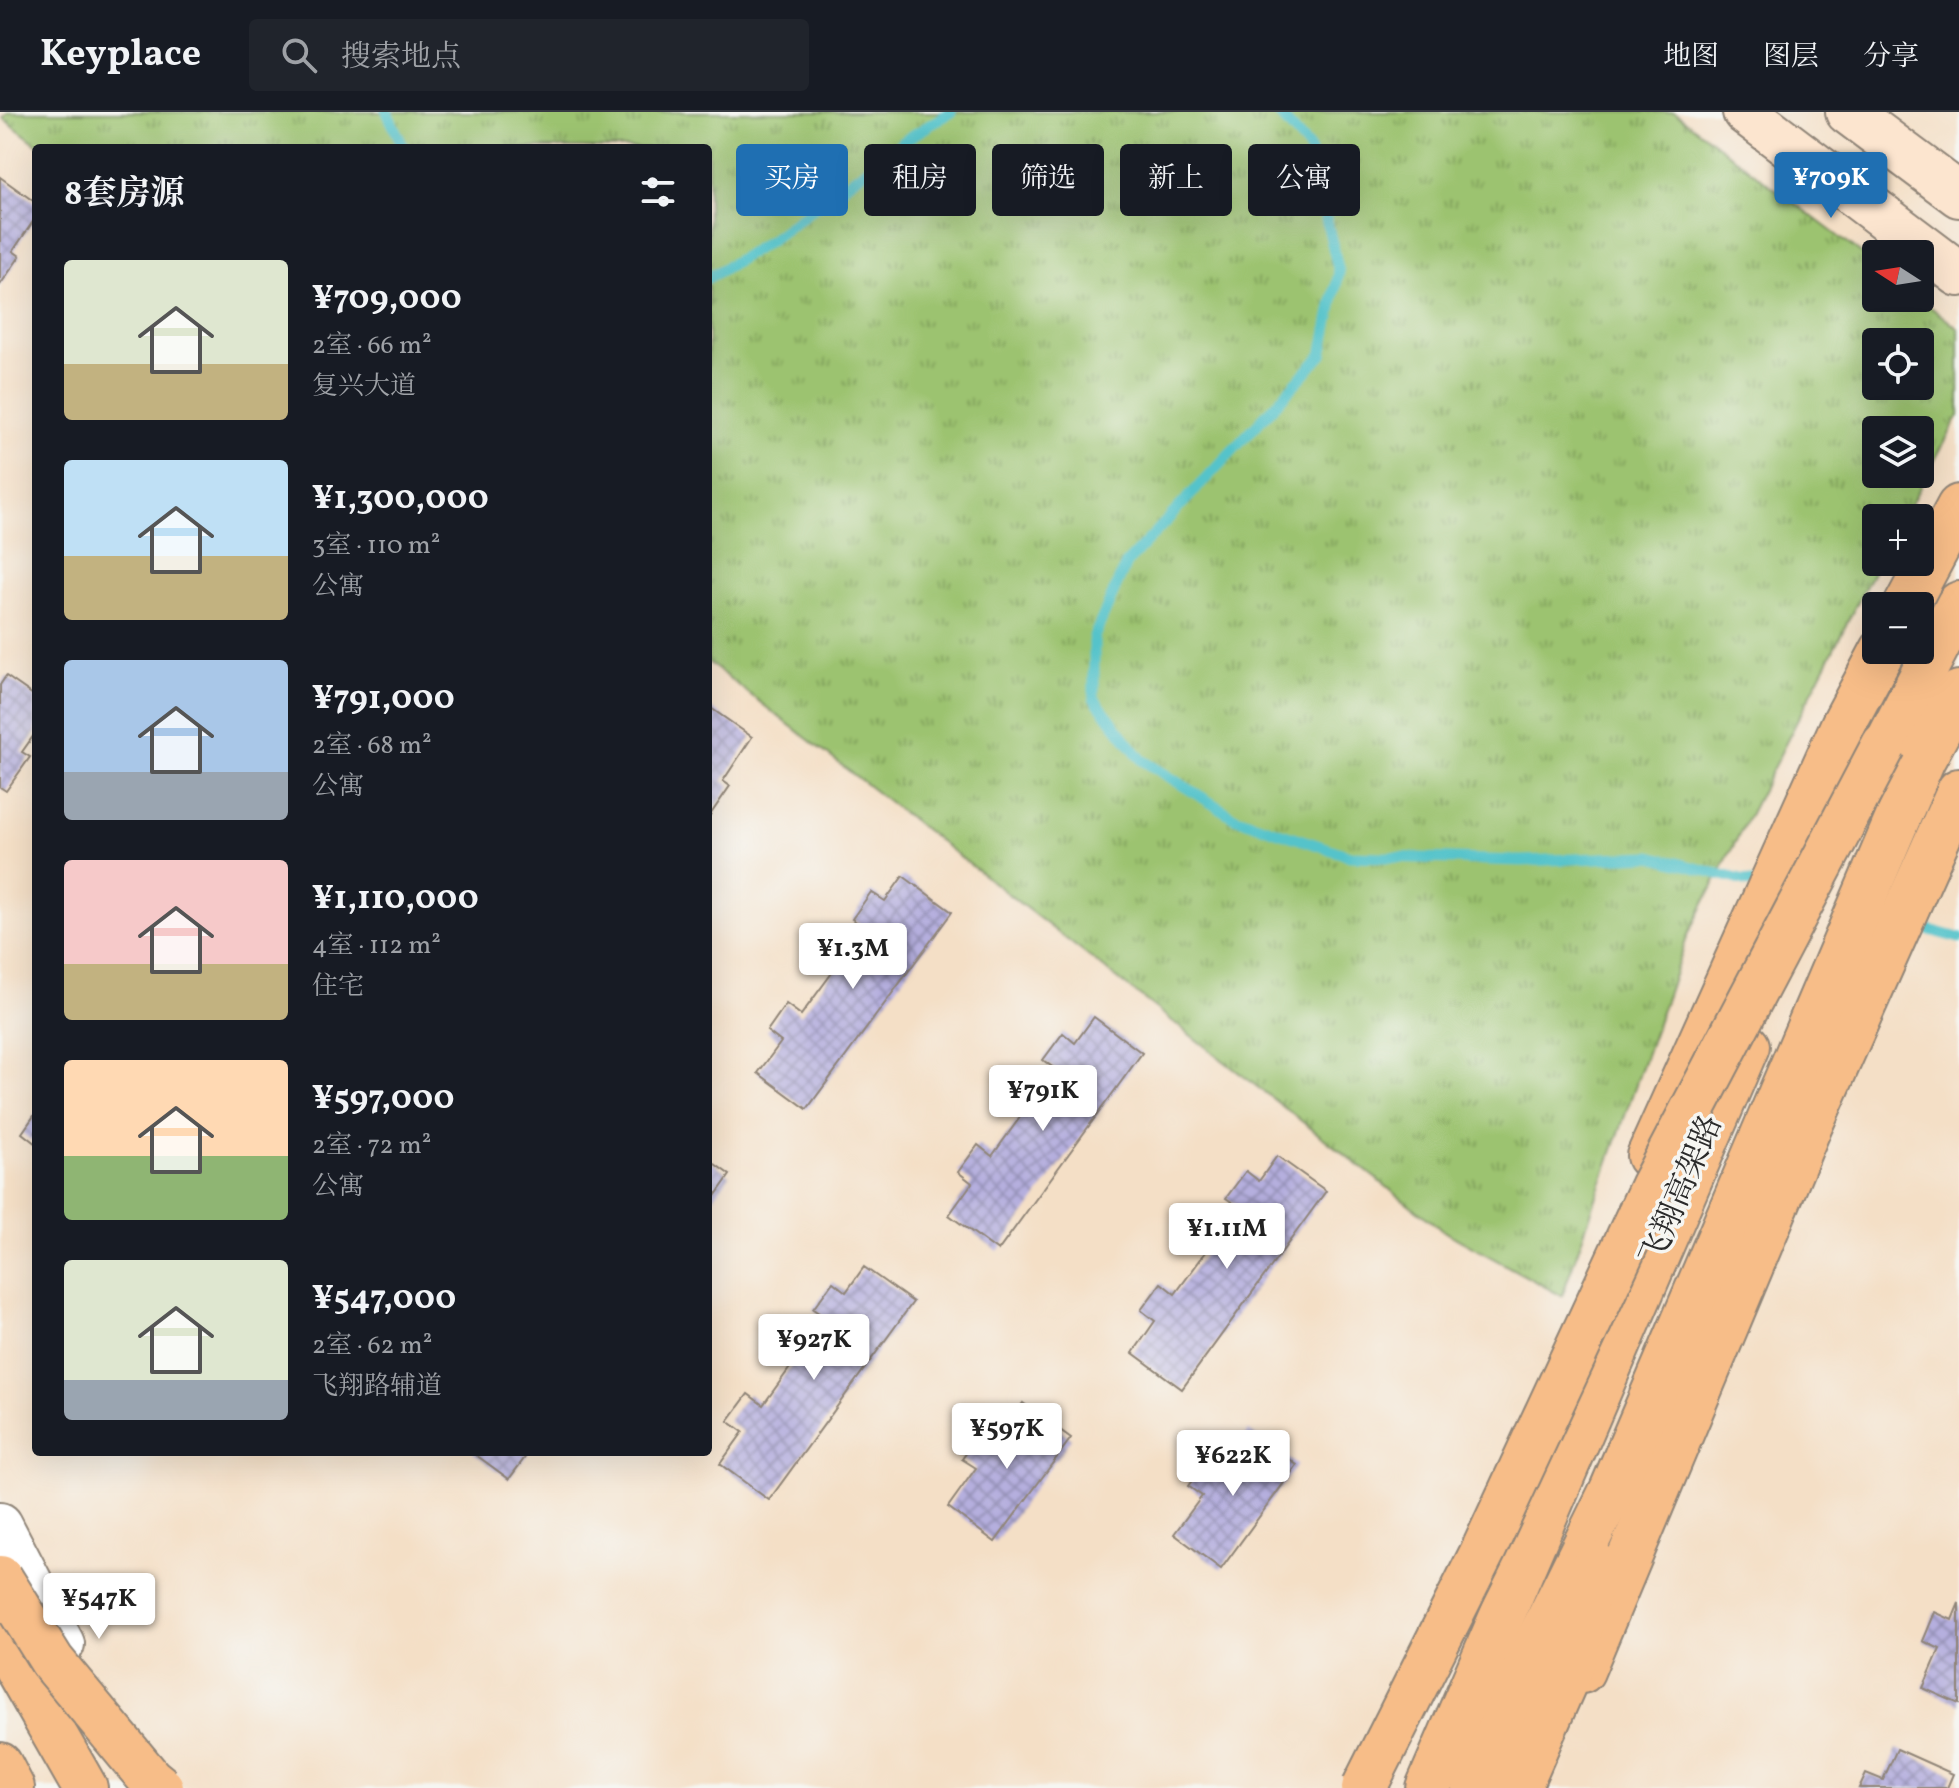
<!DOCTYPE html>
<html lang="zh">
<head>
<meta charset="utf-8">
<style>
	body { margin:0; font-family:Vollkorn,"Noto Serif SC",serif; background:#20242c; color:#f1f3f6; height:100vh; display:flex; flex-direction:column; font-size:30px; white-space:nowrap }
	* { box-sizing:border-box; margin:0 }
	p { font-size:26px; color:#9ea1a6 }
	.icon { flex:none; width:44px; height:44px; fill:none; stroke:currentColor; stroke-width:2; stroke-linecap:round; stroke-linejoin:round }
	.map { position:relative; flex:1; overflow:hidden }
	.sheet { position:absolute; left:32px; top:32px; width:680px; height:1312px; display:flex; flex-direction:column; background:#171b24; border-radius:8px; box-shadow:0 8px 32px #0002 }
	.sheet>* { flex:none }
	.top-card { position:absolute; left:736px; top:32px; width:760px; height:72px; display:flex; gap:16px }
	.needle { width:52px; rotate:282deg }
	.buttons { position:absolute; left:1862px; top:128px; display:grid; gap:16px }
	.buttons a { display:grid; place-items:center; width:72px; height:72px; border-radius:8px; background:#171b24; box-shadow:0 8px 32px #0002; font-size:40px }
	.price { position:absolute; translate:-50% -68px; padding:0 18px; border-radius:8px; background:#fff; color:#222; font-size:26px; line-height:52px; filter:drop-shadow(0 2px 4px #0008) }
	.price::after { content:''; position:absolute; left:50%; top:48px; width:24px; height:18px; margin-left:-12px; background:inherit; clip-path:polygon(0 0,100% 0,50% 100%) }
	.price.current { background:#1f6fb2; color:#fff }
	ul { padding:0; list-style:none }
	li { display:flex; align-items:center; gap:24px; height:200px; padding:0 32px }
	li span { display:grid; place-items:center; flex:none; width:224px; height:160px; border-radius:8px; color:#555 }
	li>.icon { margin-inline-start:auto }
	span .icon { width:96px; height:96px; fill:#fffc; stroke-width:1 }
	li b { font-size:34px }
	h2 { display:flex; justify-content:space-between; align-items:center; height:96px; padding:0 32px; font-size:34px }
	.chip { padding:0 28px; border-radius:8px; background:#171b24; box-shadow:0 8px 32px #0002; font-size:28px; line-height:72px }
	.chip.current { background:#1f6fb2; color:#fff }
	header { display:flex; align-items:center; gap:48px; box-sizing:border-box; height:112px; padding:0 40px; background:#171b24; border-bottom:2px solid #363941 }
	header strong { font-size:38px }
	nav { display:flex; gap:44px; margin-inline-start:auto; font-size:28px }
	.search { width:560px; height:72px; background:#20242c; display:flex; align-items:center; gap:20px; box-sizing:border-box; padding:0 28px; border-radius:8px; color:#9ea1a6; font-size:30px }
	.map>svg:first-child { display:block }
	.park { fill:url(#park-tufts); stroke:#64774d; stroke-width:2; fill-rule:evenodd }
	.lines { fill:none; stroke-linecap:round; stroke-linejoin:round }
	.stream { stroke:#55c3ca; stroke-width:11 }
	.building { fill:url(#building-cross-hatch) }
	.tertiary-casing { stroke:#908578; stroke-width:48 }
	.secondary-casing { stroke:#908578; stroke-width:48 }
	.primary-casing { stroke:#908578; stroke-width:48 }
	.trunk-casing { stroke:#908578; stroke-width:48 }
	.tertiary { stroke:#fff; stroke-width:44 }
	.secondary { stroke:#fce5cf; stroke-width:44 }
	.primary { stroke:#f7bd88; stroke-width:44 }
	.trunk { stroke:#f7bd88; stroke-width:44 }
	.trunk-bridge-casing { stroke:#908578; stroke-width:48; stroke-linecap:butt }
	.trunk-bridge { stroke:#f7bd88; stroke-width:44 }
	.labels { text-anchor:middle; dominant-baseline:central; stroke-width:7; stroke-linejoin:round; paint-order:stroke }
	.street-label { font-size:32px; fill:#2b2b2b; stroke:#f6f6f2 }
</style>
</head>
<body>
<header>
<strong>Keyplace</strong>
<div class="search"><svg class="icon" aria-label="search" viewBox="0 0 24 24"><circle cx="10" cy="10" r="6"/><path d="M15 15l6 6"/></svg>搜索地点</div>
<nav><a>地图</a><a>图层</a><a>分享</a></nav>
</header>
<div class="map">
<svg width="1959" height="1676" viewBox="0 0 1959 1676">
	<defs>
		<pattern id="park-tufts" width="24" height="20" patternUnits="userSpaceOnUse" patternTransform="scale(2)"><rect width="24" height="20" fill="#9cc36f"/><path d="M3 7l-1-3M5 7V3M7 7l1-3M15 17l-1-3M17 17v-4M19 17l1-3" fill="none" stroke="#7f9f5b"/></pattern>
		<pattern id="building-cross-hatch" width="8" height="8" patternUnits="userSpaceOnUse" patternTransform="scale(2)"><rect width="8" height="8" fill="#b5afde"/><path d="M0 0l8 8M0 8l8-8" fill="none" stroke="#938fb4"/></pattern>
	</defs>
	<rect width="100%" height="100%" fill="#f6f6f2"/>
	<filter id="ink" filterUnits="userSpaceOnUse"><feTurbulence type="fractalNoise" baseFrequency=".0125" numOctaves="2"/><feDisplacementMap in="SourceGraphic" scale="16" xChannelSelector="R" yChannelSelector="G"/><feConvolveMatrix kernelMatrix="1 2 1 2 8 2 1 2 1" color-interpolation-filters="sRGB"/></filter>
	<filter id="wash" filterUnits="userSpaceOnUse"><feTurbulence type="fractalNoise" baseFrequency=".006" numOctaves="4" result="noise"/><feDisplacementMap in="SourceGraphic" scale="32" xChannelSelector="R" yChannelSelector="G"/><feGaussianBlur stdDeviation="1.8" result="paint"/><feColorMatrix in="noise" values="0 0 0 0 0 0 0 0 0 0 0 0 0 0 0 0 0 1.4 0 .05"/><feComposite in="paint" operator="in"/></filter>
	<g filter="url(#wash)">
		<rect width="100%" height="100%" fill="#f4dfc6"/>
		<path class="park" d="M8 0H1674L1876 153V186H1919L1959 217V304L1903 406H1876V450H1878L1688 823 1562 1184 1445 1120 708 550V36H42L3 6ZM1876 230H1920V274H1876ZM1876 318H1920V362H1876Z"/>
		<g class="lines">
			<g class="stream">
				<path d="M387 0 404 36"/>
				<path d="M1277 0 1309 36 1339 160 1322 243 1126 452 1094 525V586L1142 648 1234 705 1350 744 1522 749 1651 744 1760 773"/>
				<path d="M708 166 769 129 910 25 951 0"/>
				<path d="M1908 812 1959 826"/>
			</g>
		</g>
		<g id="blocks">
			<g class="building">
				<path d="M0 65 36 91V105L13 139 20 144 0 173Z"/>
				<path d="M6 564 36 585V620L22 640 30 645 6 679 0 675V573Z"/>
				<path d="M708 594 752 625 723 669 730 674 708 706Z"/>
				<path d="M903 764 952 800 807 997 758 961 781 930 767 919 786 892 801 903 865 816 852 807 871 780 885 789Z"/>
				<path d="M1094 905 1142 941 998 1139 949 1103 972 1071 958 1060 978 1033 992 1044 1055 957 1043 948 1063 921 1075 931Z"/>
				<path d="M36 1001V1032L22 1021Z"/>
				<path d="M1277 1044 1326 1079 1182 1277 1133 1241 1155 1209 1141 1198 1161 1171 1175 1182 1239 1095 1226 1086 1246 1059 1259 1069Z"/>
				<path d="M708 1047 730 1063 708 1094Z"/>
				<path d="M864 1155 913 1190 769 1388 720 1352 743 1320 728 1309 748 1282 763 1293 826 1206 813 1197 833 1170 846 1180Z"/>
				<path d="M1023 1291 1071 1326 995 1430 948 1395 976 1356 962 1347 982 1320 996 1329Z"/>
				<path d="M1249 1319 1297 1353 1221 1457 1174 1422 1202 1384 1188 1374 1208 1347 1221 1357Z"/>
				<path d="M472 1340H529L509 1367Z"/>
				<path d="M1959 1491V1592L1923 1576 1940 1537 1923 1529 1935 1500 1952 1508Z"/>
				<path d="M1897 1637 1953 1662 1947 1676H1859L1866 1661 1883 1668Z"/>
			</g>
		</g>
	</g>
	<g filter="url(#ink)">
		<use href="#blocks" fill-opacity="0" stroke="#908578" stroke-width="2"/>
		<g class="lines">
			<defs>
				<path id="tertiary" d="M0 1413 62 1532"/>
				<g id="secondary">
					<path d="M1745 0 1959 162"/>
					<path d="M1848 0 1959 83"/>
				</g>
				<g id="primary">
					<path d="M1906 494 1959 395"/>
					<path d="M1649 1044 1843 613 1883 538"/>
					<path d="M0 1527 85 1676"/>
					<path d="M1582 1559 1807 1020 1959 679"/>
				</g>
				<g id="trunk">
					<path d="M1868 668 1959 492"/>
					<path d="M0 1653 12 1676"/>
					<path d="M1428 1676 1747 934"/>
					<path d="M1474 1676 1536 1533 1612 1378 1923 647 1959 581"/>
					<path d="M1518 1676 1572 1553 1595 1452"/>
				</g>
			</defs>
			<use href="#tertiary" class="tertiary-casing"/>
			<use href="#secondary" class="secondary-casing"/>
			<use href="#primary" class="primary-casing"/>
			<use href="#trunk" class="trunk-casing"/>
			<use href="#tertiary" class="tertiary"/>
			<use href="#secondary" class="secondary"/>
			<use href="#primary" class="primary"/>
			<use href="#trunk" class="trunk"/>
			<defs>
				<g id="trunk-bridge">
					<path d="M0 1466 52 1549 150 1667 161 1676"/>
					<path d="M1364 1676 1484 1437 1652 1075 1884 633"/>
				</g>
			</defs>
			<use href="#trunk-bridge" class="trunk-bridge-casing"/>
			<use href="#trunk-bridge" class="trunk-bridge"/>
		</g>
	</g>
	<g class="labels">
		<g class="street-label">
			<text transform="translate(1683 1079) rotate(-67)">飞翔高架路</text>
		</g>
	</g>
</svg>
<div class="buttons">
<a><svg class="needle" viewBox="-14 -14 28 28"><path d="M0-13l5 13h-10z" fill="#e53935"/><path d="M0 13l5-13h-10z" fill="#9ea1a6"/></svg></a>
<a><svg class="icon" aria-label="locate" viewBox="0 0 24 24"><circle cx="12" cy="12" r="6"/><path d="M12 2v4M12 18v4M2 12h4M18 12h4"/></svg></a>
<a><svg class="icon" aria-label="layers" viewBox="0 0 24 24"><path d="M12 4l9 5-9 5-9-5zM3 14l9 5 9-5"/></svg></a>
<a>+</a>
<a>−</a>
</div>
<b class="price current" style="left:1831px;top:108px">¥709K</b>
<b class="price" style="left:853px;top:879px">¥1.3M</b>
<b class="price" style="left:1043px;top:1021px">¥791K</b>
<b class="price" style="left:1227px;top:1159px">¥1.11M</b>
<b class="price" style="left:814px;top:1270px">¥927K</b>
<b class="price" style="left:1007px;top:1359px">¥597K</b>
<b class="price" style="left:1233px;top:1386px">¥622K</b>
<b class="price" style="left:99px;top:1529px">¥547K</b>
<div class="top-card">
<a class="chip current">买房</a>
<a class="chip">租房</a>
<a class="chip">筛选</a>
<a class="chip">新上</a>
<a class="chip">公寓</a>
</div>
<section class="sheet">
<h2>8套房源<svg class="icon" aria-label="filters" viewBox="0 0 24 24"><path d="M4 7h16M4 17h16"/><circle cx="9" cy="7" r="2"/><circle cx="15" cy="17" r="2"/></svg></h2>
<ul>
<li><span style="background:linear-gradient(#dfe7d0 65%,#c2b280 0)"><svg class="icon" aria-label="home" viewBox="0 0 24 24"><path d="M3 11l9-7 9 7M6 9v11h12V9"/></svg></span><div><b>¥709,000</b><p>2室 · 66 m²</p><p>复兴大道</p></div></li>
<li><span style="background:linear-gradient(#bfe0f5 60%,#c2b280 0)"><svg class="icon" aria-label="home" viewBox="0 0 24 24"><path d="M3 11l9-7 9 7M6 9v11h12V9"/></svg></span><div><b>¥1,300,000</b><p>3室 · 110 m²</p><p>公寓</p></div></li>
<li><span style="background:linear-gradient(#a9c7e8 70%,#9aa5b1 0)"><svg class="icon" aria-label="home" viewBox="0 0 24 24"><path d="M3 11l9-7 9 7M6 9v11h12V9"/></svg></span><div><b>¥791,000</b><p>2室 · 68 m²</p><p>公寓</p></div></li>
<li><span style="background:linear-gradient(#f6c9c9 65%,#c2b280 0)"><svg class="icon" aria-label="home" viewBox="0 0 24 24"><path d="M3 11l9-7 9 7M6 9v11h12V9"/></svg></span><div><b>¥1,110,000</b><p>4室 · 112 m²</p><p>住宅</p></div></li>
<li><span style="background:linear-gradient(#ffd9b3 60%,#8fb573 0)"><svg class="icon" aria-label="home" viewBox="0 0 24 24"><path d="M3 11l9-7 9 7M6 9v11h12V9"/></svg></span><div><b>¥597,000</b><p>2室 · 72 m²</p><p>公寓</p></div></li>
<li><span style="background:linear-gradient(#dfe7d0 75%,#9aa5b1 0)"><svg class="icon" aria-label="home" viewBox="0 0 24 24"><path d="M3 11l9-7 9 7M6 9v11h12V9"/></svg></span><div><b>¥547,000</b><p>2室 · 62 m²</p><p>飞翔路辅道</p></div></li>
</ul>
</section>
</div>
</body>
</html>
